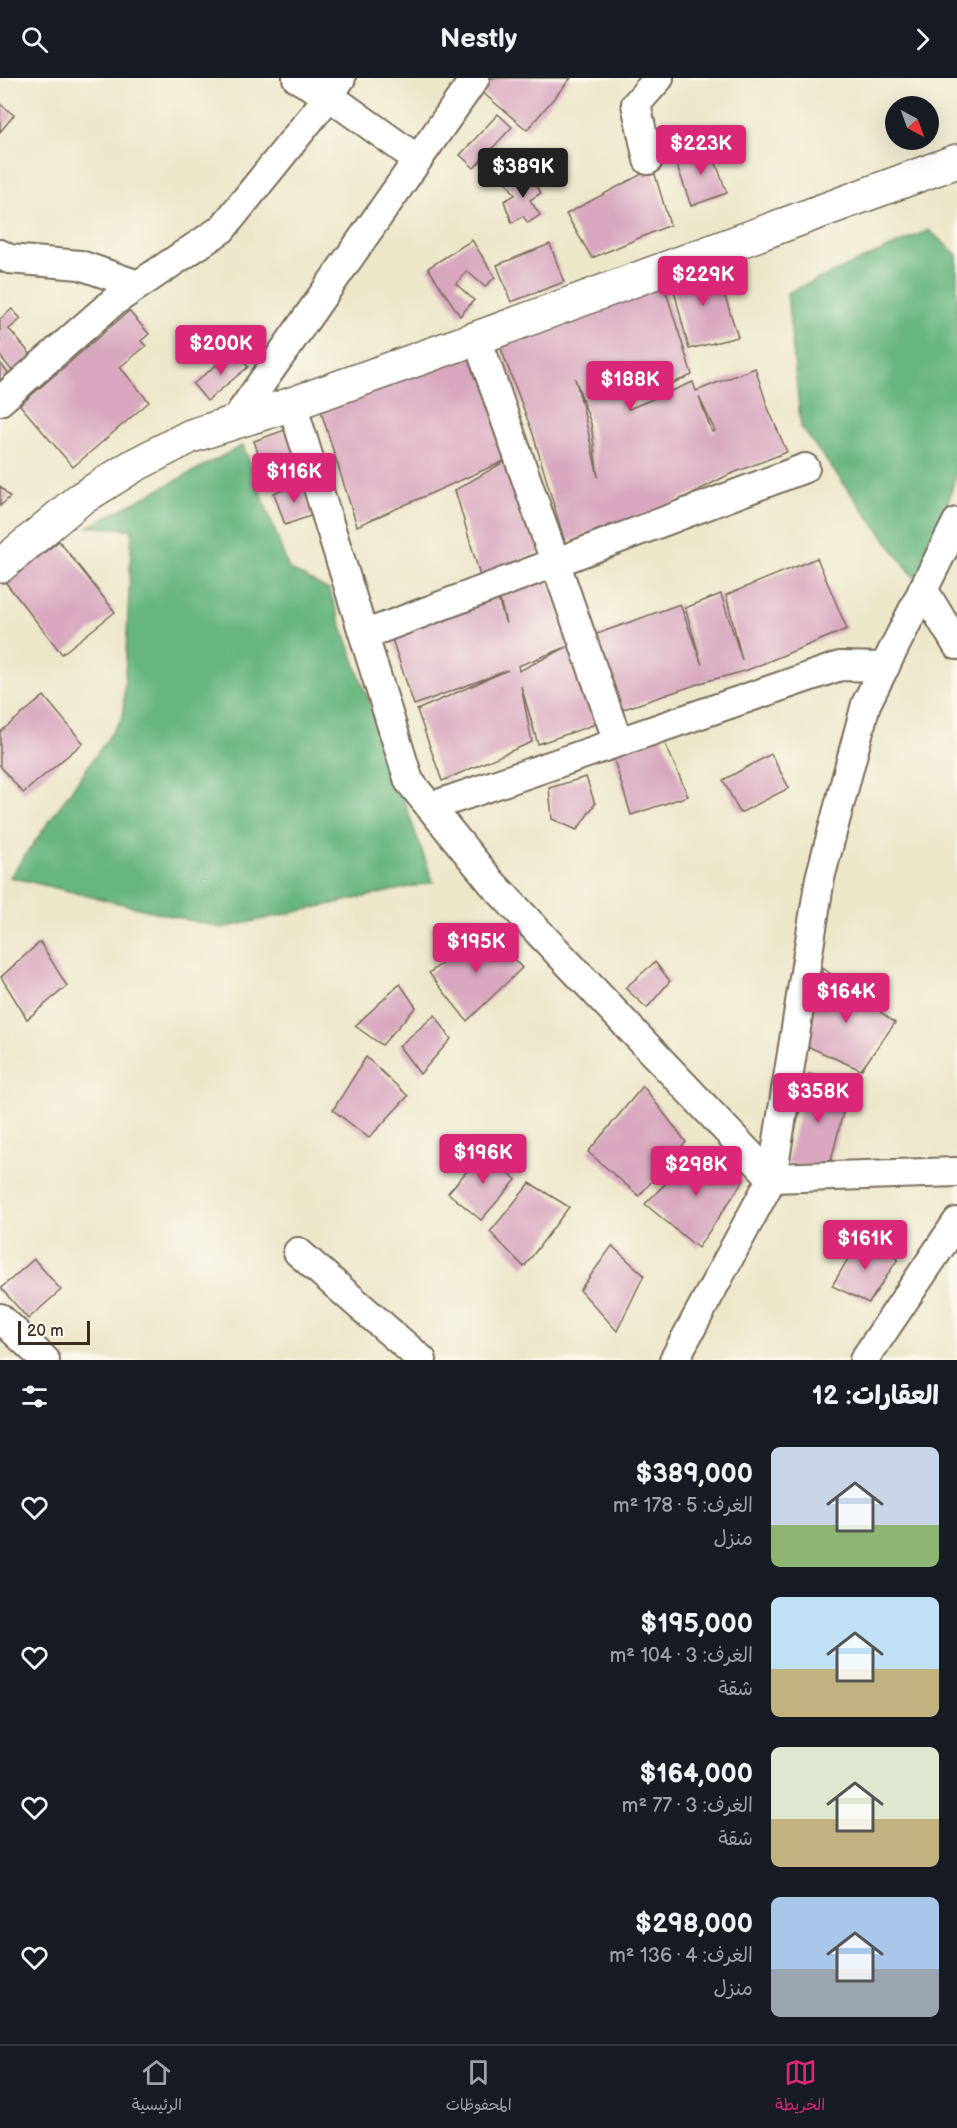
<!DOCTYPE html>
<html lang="ar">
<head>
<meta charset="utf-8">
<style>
	body { margin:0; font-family:"Balsamiq Sans","Playpen Sans Arabic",sans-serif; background:#242831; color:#f1f3f6; direction:rtl; height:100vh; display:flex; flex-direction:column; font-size:22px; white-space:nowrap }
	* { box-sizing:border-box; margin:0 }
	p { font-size:20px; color:#9ea1a6 }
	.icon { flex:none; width:33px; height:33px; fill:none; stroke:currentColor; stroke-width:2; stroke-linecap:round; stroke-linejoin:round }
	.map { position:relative; height:1282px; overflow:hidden; direction:ltr }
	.details { display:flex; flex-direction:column; background:#171b24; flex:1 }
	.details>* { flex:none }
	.needle { width:39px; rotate:139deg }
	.buttons { position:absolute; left:885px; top:18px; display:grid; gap:12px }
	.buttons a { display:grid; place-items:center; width:54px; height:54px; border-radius:50%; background:#171b24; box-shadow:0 6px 24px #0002; font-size:30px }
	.scale { position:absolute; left:18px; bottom:15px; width:72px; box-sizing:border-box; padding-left:6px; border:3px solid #3b2a1e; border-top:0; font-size:16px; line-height:21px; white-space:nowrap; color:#3b2a1e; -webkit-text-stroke:4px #fbf7ec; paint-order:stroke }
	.price { position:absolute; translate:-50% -51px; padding:0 14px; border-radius:6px; background:#db2777; color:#fff; font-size:20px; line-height:39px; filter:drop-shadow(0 2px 3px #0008) }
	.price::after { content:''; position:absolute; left:50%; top:36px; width:18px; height:14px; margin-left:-9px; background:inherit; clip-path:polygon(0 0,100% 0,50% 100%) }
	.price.active { background:#222; color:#fff }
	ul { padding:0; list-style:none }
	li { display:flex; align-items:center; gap:18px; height:150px; padding:0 18px }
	li span { display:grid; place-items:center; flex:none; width:168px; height:120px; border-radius:9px; color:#555 }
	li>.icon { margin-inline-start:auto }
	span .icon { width:72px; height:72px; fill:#fffc; stroke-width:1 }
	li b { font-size:26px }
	h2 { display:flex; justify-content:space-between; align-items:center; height:72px; padding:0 18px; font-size:26px }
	header { display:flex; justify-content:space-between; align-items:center; height:78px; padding:0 18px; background:#171b24; font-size:27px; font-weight:700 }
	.tabs { display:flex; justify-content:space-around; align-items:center; height:84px; border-top:2px solid #363941; background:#171b24; font-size:16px; color:#9ea1a6 }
	.tabs a { display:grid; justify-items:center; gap:3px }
	.tabs .active { color:#db2777 }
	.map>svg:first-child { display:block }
	.forest { fill:#68b67f; stroke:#52704e; stroke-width:1.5 }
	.building { fill:#d8a7bf; fill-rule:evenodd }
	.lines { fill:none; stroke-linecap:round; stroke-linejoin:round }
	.minor-casing { stroke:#796c5a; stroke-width:32 }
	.tertiary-casing { stroke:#796c5a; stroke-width:36 }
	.minor { stroke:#fff; stroke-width:28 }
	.tertiary { stroke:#fff; stroke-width:33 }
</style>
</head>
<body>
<header><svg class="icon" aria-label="forward" viewBox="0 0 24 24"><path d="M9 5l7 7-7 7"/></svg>Nestly<svg class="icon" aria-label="search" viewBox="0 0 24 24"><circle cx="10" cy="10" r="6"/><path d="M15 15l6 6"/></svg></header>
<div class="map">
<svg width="957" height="1282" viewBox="0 0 957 1282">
	<rect width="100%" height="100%" fill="#fbf7ec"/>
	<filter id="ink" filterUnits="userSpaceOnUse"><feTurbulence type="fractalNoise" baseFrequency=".0167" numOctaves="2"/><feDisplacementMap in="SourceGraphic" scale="12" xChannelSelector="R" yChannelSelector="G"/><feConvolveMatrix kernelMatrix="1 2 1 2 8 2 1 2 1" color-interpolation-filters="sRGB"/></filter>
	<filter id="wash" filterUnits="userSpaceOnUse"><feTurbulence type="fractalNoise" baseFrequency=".008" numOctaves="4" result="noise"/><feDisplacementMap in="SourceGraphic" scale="24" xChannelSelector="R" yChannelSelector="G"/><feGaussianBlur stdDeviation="1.35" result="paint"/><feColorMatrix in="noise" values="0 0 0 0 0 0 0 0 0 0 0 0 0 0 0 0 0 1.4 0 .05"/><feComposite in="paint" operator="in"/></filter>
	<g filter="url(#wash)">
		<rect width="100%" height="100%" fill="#ede7ca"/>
		<g class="forest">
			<path d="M929 152 957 177V393L923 511 801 349 787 215Z"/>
			<path d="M243 367 289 491 329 512 433 804 222 850 10 799 123 639 132 451 88 449Z"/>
		</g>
		<g id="blocks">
			<g class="building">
				<path d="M483 0H571L527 52 476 9Z"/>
				<path d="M0 26 14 37 0 54Z"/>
				<path d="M498 36 512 49 474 90 460 77Z"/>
				<path d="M710 69 727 115 691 128 675 81Z"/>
				<path d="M653 90 670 147 592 180 566 136Z"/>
				<path d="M527 93 541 115 530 122 540 137 528 145 523 138 512 145 504 123 515 117 507 105Z"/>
				<path d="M472 162 495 199 485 209 467 193 456 206 474 222 460 238 428 190Z"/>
				<path d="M550 166 564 204 511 224 497 187Z"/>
				<path d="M714 185 738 259 689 271 670 197Z"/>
				<path d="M662 201 692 297 627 324 629 331 693 304 696 313 755 290 768 330 787 374 728 397 664 430 613 446 565 465 533 356 497 260ZM575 300 591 346 598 399 583 330ZM699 319 715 353 712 354Z"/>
				<path d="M12 231 21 241 9 251 32 278 13 294 0 278V241Z"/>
				<path d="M129 233 149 256 141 263 146 268 120 289 149 324 73 389 20 327Z"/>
				<path d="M473 267 511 380 357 448 318 324Z"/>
				<path d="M235 272 248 289 207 323 193 306Z"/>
				<path d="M0 285 11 298 0 308Z"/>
				<path d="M288 351 302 393 268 405 254 363Z"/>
				<path d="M511 380 542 473 480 498 455 412Z"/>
				<path d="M302 405 313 437 285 447 274 415Z"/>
				<path d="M0 408 10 419 0 428Z"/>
				<path d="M59 463 115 534 62 576 6 505Z"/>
				<path d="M817 480 847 551 745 593 707 603 621 632 594 557 680 526 702 587 685 530 721 516 742 582 726 517Z"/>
				<path d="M546 498 599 645 538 666 521 608 532 664 442 703 417 632 508 592 414 627 389 552 496 514 506 546 499 518ZM567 569 519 593 518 588Z"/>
				<path d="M44 618 83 665 23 715 0 688V654Z"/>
				<path d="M661 656 688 718 631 737 612 675Z"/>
				<path d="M771 676 789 710 740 735 723 702Z"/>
				<path d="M586 699 595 726 577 752 552 741 549 710Z"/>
				<path d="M488 852 522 890 467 943 429 895Z"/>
				<path d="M40 864 67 908 27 941 1 899Z"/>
				<path d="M655 884 670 903 647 930 625 910Z"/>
				<path d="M823 890 895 945 861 992 807 968Z"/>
				<path d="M400 906 416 929 382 967 355 948Z"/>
				<path d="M435 937 451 961 420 996 399 968Z"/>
				<path d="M366 979 408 1018 369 1060 333 1032Z"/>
				<path d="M809 996 850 1006 828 1095 787 1085Z"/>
				<path d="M643 1008 686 1064 639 1118 588 1074Z"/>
				<path d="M487 1070 516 1102 481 1142 448 1115Z"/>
				<path d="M700 1071 744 1102 698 1170 645 1126Z"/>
				<path d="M530 1105 569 1129 524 1189 490 1154Z"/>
				<path d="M861 1159 898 1181 869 1225 832 1208Z"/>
				<path d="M612 1168 644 1197 617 1253 580 1212Z"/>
				<path d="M34 1181 61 1212 28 1241 1 1210Z"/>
			</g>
		</g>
	</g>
	<g filter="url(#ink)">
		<use href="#blocks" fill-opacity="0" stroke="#796c5a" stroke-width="1.5"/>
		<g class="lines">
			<defs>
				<g id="minor">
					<path d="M297 0 329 18 417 81"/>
					<path d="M648 82 636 26 659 0"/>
					<path d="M0 176 9 181 80 187 138 207"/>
					<path d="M477 260 618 664"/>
					<path d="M0 323 113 224 222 151 329 18 341 0"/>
					<path d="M292 326 409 703 492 805 772 1100 957 1094"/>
					<path d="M234 344 475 0"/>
					<path d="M923 511 957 567"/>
					<path d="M364 557 805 390"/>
					<path d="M430 729 840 588 885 589"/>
					<path d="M298 1174 422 1282"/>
					<path d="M0 1240 45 1282"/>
					<path d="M674 1282 772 1100 820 800 866 626 957 444"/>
					<path d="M864 1282 957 1144"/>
				</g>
				<path id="tertiary" d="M0 488 79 422 133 388 191 358 292 326 477 260 957 83"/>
			</defs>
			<use href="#minor" class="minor-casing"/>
			<use href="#tertiary" class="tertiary-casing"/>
			<use href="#minor" class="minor"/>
			<use href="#tertiary" class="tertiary"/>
		</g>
	</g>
</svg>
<div class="buttons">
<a><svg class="needle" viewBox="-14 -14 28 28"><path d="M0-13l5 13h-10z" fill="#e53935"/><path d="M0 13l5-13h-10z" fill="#9ea1a6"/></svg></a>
</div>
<div class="scale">20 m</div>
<b class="price" style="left:701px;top:98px">$223K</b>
<b class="price active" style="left:523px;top:121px">$389K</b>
<b class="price" style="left:703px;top:229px">$229K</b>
<b class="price" style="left:221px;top:298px">$200K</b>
<b class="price" style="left:630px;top:334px">$188K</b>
<b class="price" style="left:294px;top:426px">$116K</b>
<b class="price" style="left:476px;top:896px">$195K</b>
<b class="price" style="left:846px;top:946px">$164K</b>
<b class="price" style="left:818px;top:1046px">$358K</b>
<b class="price" style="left:483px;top:1107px">$196K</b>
<b class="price" style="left:696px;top:1119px">$298K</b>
<b class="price" style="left:865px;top:1193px">$161K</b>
</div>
<section class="details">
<h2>العقارات: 12<svg class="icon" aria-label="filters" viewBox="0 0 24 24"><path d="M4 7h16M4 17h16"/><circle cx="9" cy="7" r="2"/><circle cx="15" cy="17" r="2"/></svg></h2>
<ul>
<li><span style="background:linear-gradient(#c9d6e8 65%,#8fb573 0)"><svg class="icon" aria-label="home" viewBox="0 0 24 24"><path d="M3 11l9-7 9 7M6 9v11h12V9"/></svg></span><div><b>$389,000</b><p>الغرف: 5 · 178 m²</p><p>منزل</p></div><svg class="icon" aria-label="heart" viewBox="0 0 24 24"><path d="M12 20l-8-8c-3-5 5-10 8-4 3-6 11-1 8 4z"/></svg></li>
<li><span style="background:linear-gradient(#bfe0f5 60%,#c2b280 0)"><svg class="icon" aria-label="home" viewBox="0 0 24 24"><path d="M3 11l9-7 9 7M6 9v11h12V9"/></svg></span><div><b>$195,000</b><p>الغرف: 3 · 104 m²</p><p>شقة</p></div><svg class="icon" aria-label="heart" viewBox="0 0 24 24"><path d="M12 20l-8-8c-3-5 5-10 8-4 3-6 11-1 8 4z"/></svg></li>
<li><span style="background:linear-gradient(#dfe7d0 60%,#c2b280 0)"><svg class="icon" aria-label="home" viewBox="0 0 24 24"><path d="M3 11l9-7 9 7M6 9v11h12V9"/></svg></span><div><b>$164,000</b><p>الغرف: 3 · 77 m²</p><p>شقة</p></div><svg class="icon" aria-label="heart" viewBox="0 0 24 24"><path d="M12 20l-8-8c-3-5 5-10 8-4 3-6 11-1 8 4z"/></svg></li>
<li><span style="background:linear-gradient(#a9c7e8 60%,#9aa5b1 0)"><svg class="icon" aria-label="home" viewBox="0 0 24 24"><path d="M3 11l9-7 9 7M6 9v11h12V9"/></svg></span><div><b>$298,000</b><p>الغرف: 4 · 136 m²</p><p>منزل</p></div><svg class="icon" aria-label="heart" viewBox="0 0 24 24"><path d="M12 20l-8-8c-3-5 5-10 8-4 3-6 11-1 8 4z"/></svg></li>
</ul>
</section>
<nav class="tabs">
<a class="active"><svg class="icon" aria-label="map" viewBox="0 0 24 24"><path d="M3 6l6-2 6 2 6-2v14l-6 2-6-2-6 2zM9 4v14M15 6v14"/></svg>الخريطة</a>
<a><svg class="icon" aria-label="saved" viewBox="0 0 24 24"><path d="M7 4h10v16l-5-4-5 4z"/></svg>المحفوظات</a>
<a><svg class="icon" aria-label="home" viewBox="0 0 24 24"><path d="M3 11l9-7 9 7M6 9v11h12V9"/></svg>الرئيسية</a>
</nav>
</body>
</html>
